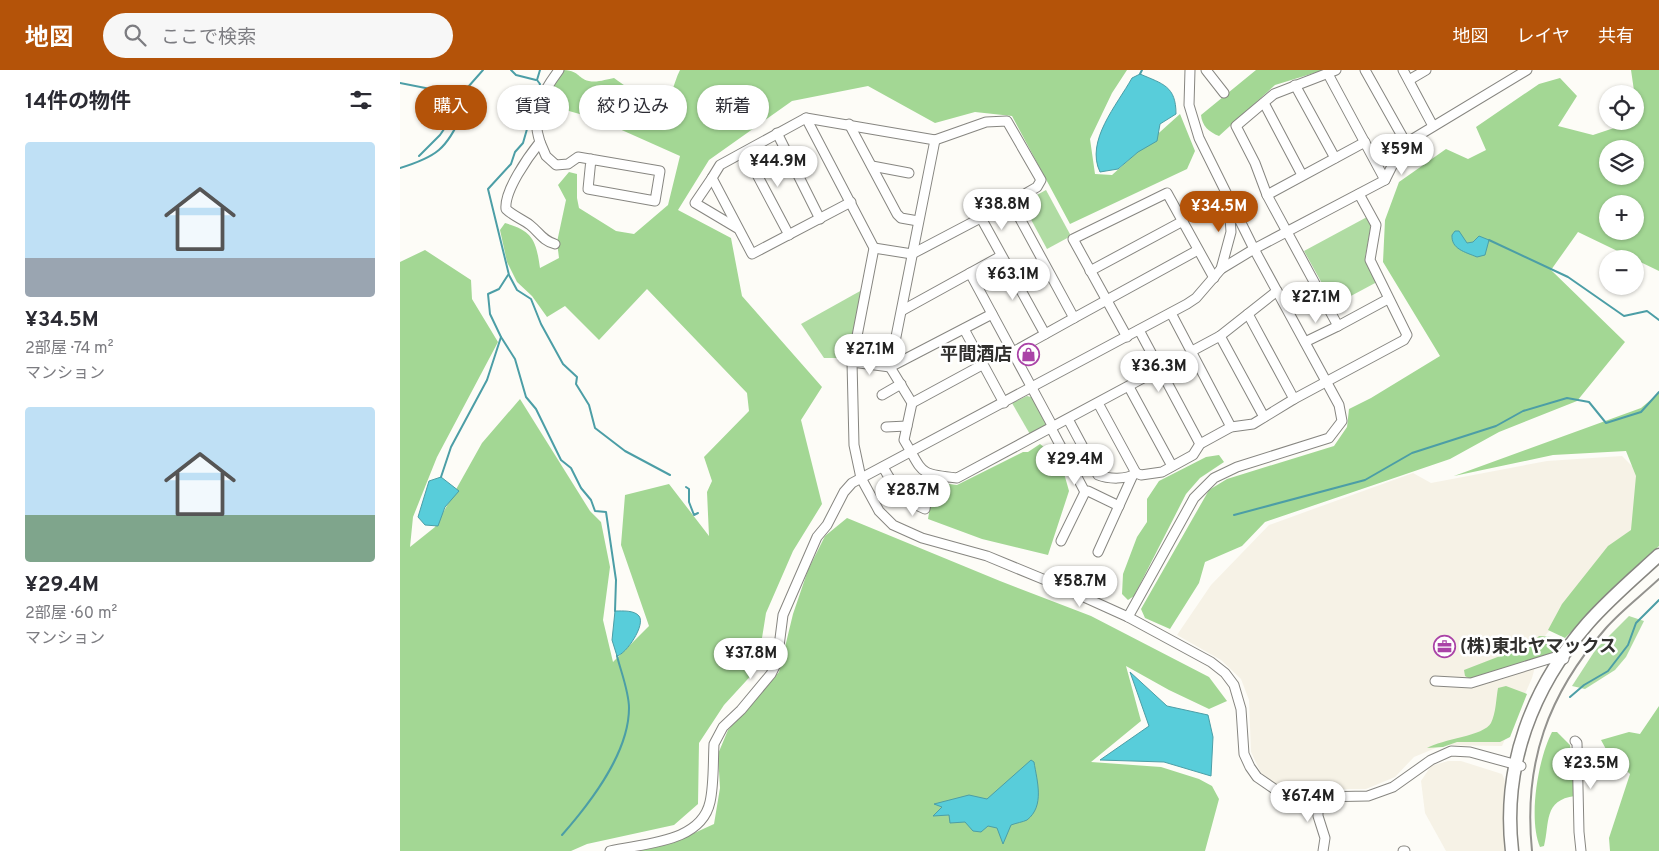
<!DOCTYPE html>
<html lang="ja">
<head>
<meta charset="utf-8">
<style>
	body { margin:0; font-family:Overpass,"Noto Sans JP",sans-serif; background:#f7f7f7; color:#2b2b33; height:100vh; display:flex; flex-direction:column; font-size:19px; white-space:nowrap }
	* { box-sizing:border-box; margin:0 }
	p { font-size:16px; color:#7c7c81 }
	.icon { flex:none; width:28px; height:28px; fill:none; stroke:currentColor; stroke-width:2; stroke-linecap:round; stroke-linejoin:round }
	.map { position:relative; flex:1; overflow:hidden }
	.side { display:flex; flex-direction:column; background:#fff; width:400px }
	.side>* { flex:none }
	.banner { position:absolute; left:15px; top:15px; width:475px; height:45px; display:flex; gap:10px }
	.controls { position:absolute; left:1199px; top:15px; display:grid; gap:10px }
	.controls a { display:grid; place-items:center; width:45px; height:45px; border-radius:50%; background:#fff; box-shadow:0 1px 4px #0004; font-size:25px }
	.price { position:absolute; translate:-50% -42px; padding:0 11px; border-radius:18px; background:#fff; color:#222; font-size:16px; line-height:32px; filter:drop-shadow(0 1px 2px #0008) }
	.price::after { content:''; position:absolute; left:50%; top:30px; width:15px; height:11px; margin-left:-8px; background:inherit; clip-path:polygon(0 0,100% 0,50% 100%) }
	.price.on { background:#b45309; color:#fff }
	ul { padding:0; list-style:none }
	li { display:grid; align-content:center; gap:10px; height:265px; padding:0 25px }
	li span { display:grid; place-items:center; height:155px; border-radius:5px; color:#555 }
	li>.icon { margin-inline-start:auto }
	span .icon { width:90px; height:90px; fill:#fffc; stroke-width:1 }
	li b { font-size:21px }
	h2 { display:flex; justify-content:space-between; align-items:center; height:60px; padding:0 25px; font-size:21px }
	.chip { padding:0 18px; border-radius:22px; background:#fff; box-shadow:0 1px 4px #0004; font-size:18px; line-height:45px }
	.chip.on { background:#b45309; color:#fff }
	header { display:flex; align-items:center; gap:30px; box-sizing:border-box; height:70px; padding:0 25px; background:#b45309; color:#fff }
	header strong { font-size:24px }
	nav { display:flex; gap:28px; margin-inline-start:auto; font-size:18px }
	.search { width:350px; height:45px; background:#f7f7f7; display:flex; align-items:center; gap:12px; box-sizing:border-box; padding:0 18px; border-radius:28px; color:#7c7c81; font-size:19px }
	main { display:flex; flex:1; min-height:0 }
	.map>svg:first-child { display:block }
	.built { fill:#f6f2e6 }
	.green { fill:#b0dca3 }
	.forest { fill:#a3d794; fill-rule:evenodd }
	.water { fill:#58cdda; stroke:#4c9ea6 }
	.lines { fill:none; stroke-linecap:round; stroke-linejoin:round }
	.stream { stroke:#4c9ea6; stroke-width:2 }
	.minor-casing { stroke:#878681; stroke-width:11 }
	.highway-casing { stroke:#878681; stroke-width:15 }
	.minor { stroke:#fff; stroke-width:9 }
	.highway { stroke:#fff; stroke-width:12 }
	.rail { stroke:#93928e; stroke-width:2 }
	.labels { text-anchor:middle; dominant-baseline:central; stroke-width:5; stroke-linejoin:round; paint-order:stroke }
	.poi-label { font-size:18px; font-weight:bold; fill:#31302e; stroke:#fff; text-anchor:end }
</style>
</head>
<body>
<header>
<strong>地図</strong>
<div class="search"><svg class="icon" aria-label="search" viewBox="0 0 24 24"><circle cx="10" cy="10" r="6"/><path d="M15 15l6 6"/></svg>ここで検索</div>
<nav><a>地図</a><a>レイヤ</a><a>共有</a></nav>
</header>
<main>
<section class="side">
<h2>14件の物件<svg class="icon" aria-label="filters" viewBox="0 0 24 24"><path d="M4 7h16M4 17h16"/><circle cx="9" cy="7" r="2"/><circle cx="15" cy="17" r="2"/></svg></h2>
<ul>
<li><span style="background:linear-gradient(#bfe0f5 75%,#9aa5b1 0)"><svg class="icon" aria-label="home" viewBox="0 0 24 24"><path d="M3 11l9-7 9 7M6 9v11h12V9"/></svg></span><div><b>¥34.5M</b><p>2部屋 · 74 m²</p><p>マンション</p></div></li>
<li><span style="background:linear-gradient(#bfe0f5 70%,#7fa58c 0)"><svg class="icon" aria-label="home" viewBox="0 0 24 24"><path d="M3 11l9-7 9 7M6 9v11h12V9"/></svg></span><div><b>¥29.4M</b><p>2部屋 · 60 m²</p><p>マンション</p></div></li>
</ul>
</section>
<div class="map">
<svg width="1259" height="781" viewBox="0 0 1259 781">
	<rect width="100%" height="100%" fill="#fdfcf7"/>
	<g class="built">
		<path d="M1222 386 1240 404 1235 463 1143 568 1132 608 1102 676 1043 675 1014 687 995 707 966 719H879L861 703 851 682 849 630 841 609 821 590 777 565 811 515 869 455 1013 403 1031 413 1147 391Z"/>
		<path d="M1048 691H1061L1102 704 1105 711 1104 781H1046L1025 743 1021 711 1031 696Z"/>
	</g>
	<g class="green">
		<path d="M646 120 671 166 647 179 622 133Z"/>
		<path d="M967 147 971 155 965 188 977 212 934 235 904 181Z"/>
		<path d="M462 220 449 288H424L401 254Z"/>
		<path d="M627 326 635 328 647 351 646 357 631 366 612 333Z"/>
		<path d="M1229 546 1244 551 1226 587 1215 600 1185 619 1172 616 1196 579Z"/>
	</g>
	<g class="forest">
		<path d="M160 0C181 0 176 8 189 11 197 13 207 9 214 8 226 16 260 45 271 22 275 15 276 7 280 0H727L712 23 690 69 695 104 712 105 780 44 795 81 787 99 670 154 612 46 575 42 535 53 468 16 392 31 309 90 278 140 331 168 342 226 422 317 401 350 422 434 393 481 366 543 357 599 324 635 299 673 298 734 274 755 187 774 171 781H0V192L25 180 71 210 72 229 98 272 37 387 13 447 10 477 35 457 82 373 120 329 190 441 201 452 210 497 203 550 213 592 249 556 221 475 225 425 269 414 309 466 307 422 312 411 304 387 349 341 347 323 247 219 199 270 165 236 147 247 132 226 117 212 107 192 100 160 105 153C133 161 136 170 140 198L159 188 157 172 166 130 158 115 169 102 177 104V128L179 138 216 161 234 164 268 135 280 86 197 49 141 33Z"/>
		<path d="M856 0H924L875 15 819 66C809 62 802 56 801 45Z"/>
		<path d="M1231 0H1259V201L1178 162 1151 200 1225 272 1177 331 1099 362 1050 389 865 452 842 476 805 492 799 513 770 559 745 548 741 539 809 420 827 409 934 376 947 357 949 339 971 328 1040 286 983 192 985 150 999 112 1046 79 1068 89 1086 80 1076 57 1139 14 1160 8 1177 26 1158 56 1193 65 1235 51 1238 48ZM1208 79H1235V106H1208ZM1208 134H1235V161H1208Z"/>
		<path d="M1259 323V476L1165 568 1148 560 1162 534 1208 476 1231 460 1236 406 1226 381 1153 385 1054 406 1241 338Z"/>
		<path d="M640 374 660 389 669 421 648 485 582 469 528 449 534 412 557 415 623 382H628Z"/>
		<path d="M819 385 824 392 800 408 786 424 734 526 728 530 722 524 723 504 737 467 747 452V429L759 411 806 387Z"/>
		<path d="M447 448 600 511 691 546 809 607 827 631 809 639 769 620 726 596 741 651 691 692 761 697 799 709 812 716 819 729 805 781H235L279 770 314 754 320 718 318 684 328 660 379 602 393 544 408 500 425 466Z"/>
		<path d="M1139 566 1152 567 1157 575 1153 583 1070 609 1065 606 1064 600 1131 574Z"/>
		<path d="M1106 616 1127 624 1110 667 1100 672H1057L1043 677 1027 678C1042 669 1084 666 1091 653 1096 643 1096 629 1098 618Z"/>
		<path d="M1259 636V781H1210L1209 768 1230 704 1207 681 1201 670 1229 662 1240 664Z"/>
		<path d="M1152 662H1157L1170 675 1174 700 1175 726C1143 730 1150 753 1144 776L1140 777C1128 748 1138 689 1152 662Z"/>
	</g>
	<g class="water">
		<path d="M740 4C763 14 776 16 776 44L760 54 757 71 738 82 718 99 700 102C685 71 717 35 732 8Z"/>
		<path d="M1055 161H1059L1067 173 1073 172 1079 166 1089 170 1085 185 1077 187C1065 182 1051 179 1052 165Z"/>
		<path d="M41 407 59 421 45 437 38 456 25 455 18 447 29 411Z"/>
		<path d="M215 541C223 541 234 540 239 546 246 555 226 584 217 586L212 570Z"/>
		<path d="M730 602 767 636 808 645 813 667 811 706 764 692 700 690 749 656Z"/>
		<path d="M631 690 634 692C637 711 645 736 627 750 623 752 616 753 611 755L603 774 597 758 588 756 581 762 573 761 565 752 550 753 549 745 533 746 542 737 534 734 569 725 587 729Z"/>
	</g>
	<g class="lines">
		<g class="stream">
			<path d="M111 0 116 5 136 10"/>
			<path d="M140 0 137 10 140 14 123 73 115 82 111 94 88 119 109 205 117 220 131 229 141 254 163 294 177 307 176 314 189 335 195 358 225 381 270 405"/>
			<path d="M740 4 742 0"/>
			<path d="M0 13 61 25"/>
			<path d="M19 86 40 65 53 46 61 25 83 0"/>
			<path d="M0 98C36 87 47 79 62 44 66 35 70 28 67 18"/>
			<path d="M1089 170 1168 207 1224 246 1247 241 1259 250"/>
			<path d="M101 267 115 289 126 327 136 339 161 390 171 398 181 418 191 430 195 441 206 442 216 510 215 541"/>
			<path d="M41 407 51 377 87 310 101 267 90 244 88 224 99 219 108 205"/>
			<path d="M286 417 289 419V432L294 445 298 443"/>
			<path d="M834 445 965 410 1012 383 1096 356 1123 341 1167 328 1189 332 1206 353 1241 342 1259 322"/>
			<path d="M1170 627 1184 615 1208 601 1228 575 1236 553 1259 530"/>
			<path d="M162 765C191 732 229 683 229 638 229 622 221 602 217 586"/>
		</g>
		<defs>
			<g id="minor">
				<path d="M806 0 824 23"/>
				<path d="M936 0 874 24 836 56 855 93 867 125 938 256 988 229"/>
				<path d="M965 0 1006 73"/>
				<path d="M1003 0 1033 56"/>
				<path d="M928 4 985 110"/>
				<path d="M1009 10 1026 0"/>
				<path d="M895 15 935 88"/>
				<path d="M864 33 902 105"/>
				<path d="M406 48 474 178 452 292 454 375 461 408 479 441 493 455 522 468 587 486 655 514 728 547 811 592 825 603 834 615 841 639 844 684 850 697 857 707 879 722 918 727 968 726 993 717 1031 690 1051 681 1070 682 1121 696"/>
				<path d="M449 54 497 144 501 148 518 151"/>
				<path d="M377 63 420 149"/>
				<path d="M535 70 586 52 607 51 641 110 637 117 611 132"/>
				<path d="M140 72 146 86 156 95 168 94 178 87 260 101 255 131 188 119 191 89"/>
				<path d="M345 82 389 165"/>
				<path d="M472 96 509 103"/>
				<path d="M312 108 295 133 337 158"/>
				<path d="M867 125 965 72"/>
				<path d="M451 132 352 184 312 108 320 95 406 48 535 70 490 297 512 333 504 370C524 403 517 404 557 408L760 299"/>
				<path d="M581 148 645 264"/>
				<path d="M155 174C143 171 139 162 130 155 122 149 113 146 106 139 104 121 128 87 140 72 130 42 142 23 159 0"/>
				<path d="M474 178 512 184 611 132 674 248 798 180"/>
				<path d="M821 199 831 162 829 133"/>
				<path d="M690 201 783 151"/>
				<path d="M570 203 653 357"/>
				<path d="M503 240 601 186"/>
				<path d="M771 243 831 357"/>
				<path d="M848 244 894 329"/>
				<path d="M564 259 604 333"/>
				<path d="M739 260 800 374"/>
				<path d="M820 266 864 347"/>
				<path d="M727 267 673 169 767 123 814 208"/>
				<path d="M905 272 938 256"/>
				<path d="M792 281 820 266 877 221"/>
				<path d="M613 282 674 248"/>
				<path d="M452 292 490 297 592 244"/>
				<path d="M729 317 772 396"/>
				<path d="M482 325 501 314"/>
				<path d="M512 333 582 295"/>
				<path d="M698 333 736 403"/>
				<path d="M668 349 698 405C708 409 727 410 736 403L741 405 762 402 793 385 800 374 831 357 853 354 894 329 1004 270 1007 265 970 190 976 155 959 124"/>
				<path d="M486 357 507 356"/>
				<path d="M651 358 685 422"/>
				<path d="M483 397C494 417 503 430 525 439L530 406"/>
				<path d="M661 471 685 422 688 421 719 436"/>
				<path d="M698 482 732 407"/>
				<path d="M728 547 794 428 814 408 837 397 929 368 942 351 939 335 854 179 799 68 789 35 790 0"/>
				<path d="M1035 611 1071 613 1155 587 1164 589"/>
				<path d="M1175 671 1177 673 1179 762 1181 781"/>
				<path d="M918 727V746L925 768 923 781"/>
				<path d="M210 781C244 773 301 773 310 732 314 714 313 693 314 674L323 657 341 640 371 604 377 592 383 545 393 522 417 467 427 455 444 422 452 413 787 234 796 228 821 199 854 179 985 110 999 82 1006 73 1127 0"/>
				<path d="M1003 781H1005"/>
			</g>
			<path id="highway" d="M1112 781C1102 696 1132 617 1188 553 1209 529 1235 507 1259 485"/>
		</defs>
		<use href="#minor" class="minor-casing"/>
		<use href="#highway" class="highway-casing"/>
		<use href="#minor" class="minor"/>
		<use href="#highway" class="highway"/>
		<path class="rail" d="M1132 781C1123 693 1148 624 1206 558 1222 540 1242 525 1259 509"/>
	</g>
	<defs>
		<symbol id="shop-ring" viewBox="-11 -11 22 22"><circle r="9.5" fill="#fff" stroke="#aa43a7" stroke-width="1.5"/><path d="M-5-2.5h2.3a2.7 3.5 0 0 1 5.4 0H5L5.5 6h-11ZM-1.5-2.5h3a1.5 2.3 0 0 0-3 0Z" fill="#aa43a7"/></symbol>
		<symbol id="office-ring" viewBox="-11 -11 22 22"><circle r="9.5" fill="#fff" stroke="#aa43a7" stroke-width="1.5"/><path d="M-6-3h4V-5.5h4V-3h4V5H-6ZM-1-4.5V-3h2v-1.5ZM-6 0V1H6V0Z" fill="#aa43a7"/></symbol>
	</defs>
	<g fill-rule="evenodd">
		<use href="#shop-ring" x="616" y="272" width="25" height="25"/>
		<use href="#office-ring" x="1032" y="564" width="25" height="25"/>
	</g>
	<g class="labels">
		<g class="poi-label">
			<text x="612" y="285">平間酒店</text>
			<text x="1060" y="577" text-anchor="start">(株)東北ヤマックス</text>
		</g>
	</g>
</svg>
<div class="controls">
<a><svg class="icon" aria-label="locate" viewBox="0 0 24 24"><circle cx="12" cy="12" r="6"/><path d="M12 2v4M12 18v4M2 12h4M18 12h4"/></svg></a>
<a><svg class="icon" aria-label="layers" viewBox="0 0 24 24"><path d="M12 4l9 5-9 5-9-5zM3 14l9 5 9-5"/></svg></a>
<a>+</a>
<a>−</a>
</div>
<b class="price" style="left:1002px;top:106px">¥59M</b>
<b class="price" style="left:378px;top:118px">¥44.9M</b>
<b class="price" style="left:602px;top:161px">¥38.8M</b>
<b class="price on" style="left:819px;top:163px">¥34.5M</b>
<b class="price" style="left:613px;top:231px">¥63.1M</b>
<b class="price" style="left:916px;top:254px">¥27.1M</b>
<b class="price" style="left:470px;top:306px">¥27.1M</b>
<b class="price" style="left:759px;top:323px">¥36.3M</b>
<b class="price" style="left:675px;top:416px">¥29.4M</b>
<b class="price" style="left:513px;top:447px">¥28.7M</b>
<b class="price" style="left:680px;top:538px">¥58.7M</b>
<b class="price" style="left:351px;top:610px">¥37.8M</b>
<b class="price" style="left:1191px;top:720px">¥23.5M</b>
<b class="price" style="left:908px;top:753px">¥67.4M</b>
<div class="banner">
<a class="chip on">購入</a>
<a class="chip">賃貸</a>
<a class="chip">絞り込み</a>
<a class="chip">新着</a>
</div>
</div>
</main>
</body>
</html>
